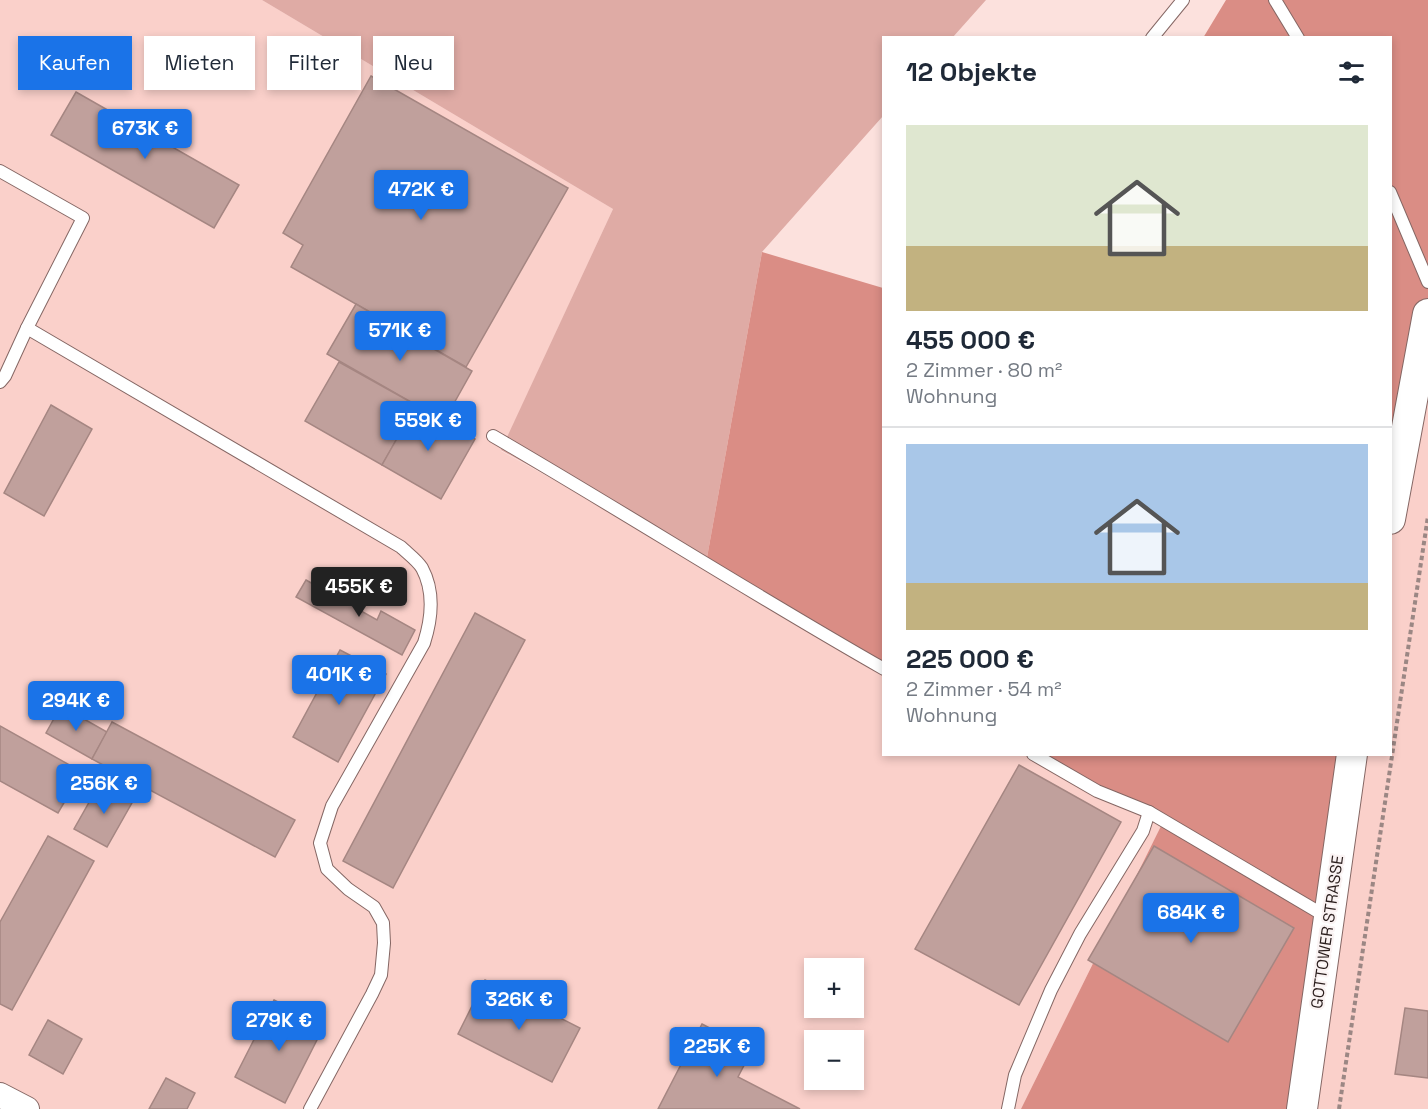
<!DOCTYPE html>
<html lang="de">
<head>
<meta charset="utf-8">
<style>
	body { margin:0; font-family:"Space Grotesk",sans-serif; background:#f2f2f3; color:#1f2937; height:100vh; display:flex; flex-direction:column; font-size:22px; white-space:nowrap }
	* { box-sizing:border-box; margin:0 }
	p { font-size:20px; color:#747a83 }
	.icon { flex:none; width:33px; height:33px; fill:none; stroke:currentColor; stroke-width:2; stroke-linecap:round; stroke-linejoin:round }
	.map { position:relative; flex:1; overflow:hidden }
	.side { position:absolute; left:882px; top:36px; width:510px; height:720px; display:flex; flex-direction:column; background:#fff; border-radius:0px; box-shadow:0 3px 9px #0003 }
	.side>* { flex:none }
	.banner { position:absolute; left:18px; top:36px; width:570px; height:54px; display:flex; gap:12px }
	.buttons { position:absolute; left:804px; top:958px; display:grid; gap:12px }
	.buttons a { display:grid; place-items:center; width:60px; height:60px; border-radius:0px; background:#fff; box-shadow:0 3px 9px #0003; font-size:30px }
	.price { position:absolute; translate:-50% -51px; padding:0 14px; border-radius:6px; background:#1a73e8; color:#fff; font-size:20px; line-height:39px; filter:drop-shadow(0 2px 3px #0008) }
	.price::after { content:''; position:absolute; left:50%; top:36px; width:18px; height:14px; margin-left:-9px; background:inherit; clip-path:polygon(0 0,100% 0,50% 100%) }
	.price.selected { background:#222; color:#fff }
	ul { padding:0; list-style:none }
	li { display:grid; align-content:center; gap:12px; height:318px; padding:0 24px }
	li+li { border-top:2px solid #e0e1e3 }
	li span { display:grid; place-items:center; height:186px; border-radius:0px; color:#555 }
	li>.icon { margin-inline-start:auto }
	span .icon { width:108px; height:108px; fill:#fffc; stroke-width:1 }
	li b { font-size:26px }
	h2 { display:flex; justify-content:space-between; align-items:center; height:72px; padding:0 24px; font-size:26px }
	.tag { padding:0 21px; border-radius:0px; background:#fff; box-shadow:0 3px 9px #0003; font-size:21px; line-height:54px }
	.tag.selected { background:#1a73e8; color:#fff }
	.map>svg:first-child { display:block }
	.built { fill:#fad0ca; fill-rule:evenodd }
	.green { fill:#dfaba5 }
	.forest { fill:#da8d85 }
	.building { fill:#c0a09c; stroke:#a58682; stroke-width:1.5 }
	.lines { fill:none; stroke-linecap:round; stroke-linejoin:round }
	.service-casing { stroke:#856764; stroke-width:14 }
	.minor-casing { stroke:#856764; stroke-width:26 }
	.tertiary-casing { stroke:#856764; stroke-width:32 }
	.path { stroke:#9b8784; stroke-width:4; stroke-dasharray:4.5 3; stroke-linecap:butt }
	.service { stroke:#fff; stroke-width:12 }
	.minor { stroke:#fff; stroke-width:24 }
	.tertiary { stroke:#fff; stroke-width:30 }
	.labels { text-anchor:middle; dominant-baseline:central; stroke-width:4.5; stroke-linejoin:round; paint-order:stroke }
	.street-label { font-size:16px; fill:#291d1c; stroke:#faf3f3 }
</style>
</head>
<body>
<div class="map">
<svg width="1428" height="1109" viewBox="0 0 1428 1109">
	<rect width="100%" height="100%" fill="#fce1dd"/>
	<g class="built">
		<path d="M0 0H262L613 209 501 451 706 563 883 665 884 754 1041 755 1162 824 1021 1109H27L0 1095ZM814 969H854V1008H814ZM814 1041H854V1080H814Z"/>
		<path d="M1428 314V1109H1302L1352 755 1390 754 1391 519Z"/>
	</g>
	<path class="green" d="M262 0H986L953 37 884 38 883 116 762 252 706 563 501 450 613 209Z"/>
	<g class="forest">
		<path d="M1226 0H1428V314L1391 519 1390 38H1203Z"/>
		<path d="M762 252 883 288V665L706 563Z"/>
		<path d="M1041 755H1352L1302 1109H1021L1162 824Z"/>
	</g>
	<g class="building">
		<path d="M371 76 568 188 466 367 291 267 303 245 283 233Z"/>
		<path d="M76 92 239 185 214 228 51 135Z"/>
		<path d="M356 304 472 371 444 421 327 354Z"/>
		<path d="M339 362 416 405 382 465 305 421Z"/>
		<path d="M51 405 92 429 44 516 4 493Z"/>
		<path d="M416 405 475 439 441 499 382 465Z"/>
		<path d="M306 580 377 620 381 611 415 630 402 655 296 597Z"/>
		<path d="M475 613 525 640 393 888 343 861Z"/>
		<path d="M340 650 386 674 338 762 293 737Z"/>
		<path d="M61 706 107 732 92 759 46 733Z"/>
		<path d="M112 722 295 820 275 857 92 759Z"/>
		<path d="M0 726 82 772 58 813 0 781Z"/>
		<path d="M1019 765 1121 822 1019 1005 915 949Z"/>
		<path d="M100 783 133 801 107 847 74 829Z"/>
		<path d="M48 836 94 861 12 1010 0 1004V922Z"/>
		<path d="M1154 846 1294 928 1228 1042 1088 960Z"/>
		<path d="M485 980 580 1028 552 1082 458 1034Z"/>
		<path d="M274 1000 324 1026 285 1103 235 1077Z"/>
		<path d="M1405 1008 1428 1011V1078L1395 1074Z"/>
		<path d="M48 1020 82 1039 63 1074 29 1055Z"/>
		<path d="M702 1024 752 1050 738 1077 800 1109H658Z"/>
		<path d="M166 1078 195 1093 187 1109H149Z"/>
	</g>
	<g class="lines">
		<defs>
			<g id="service">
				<path d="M1275 0 1298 38"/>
				<path d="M1152 38 1183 0"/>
				<path d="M0 171 83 218 27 328 5 376 0 382"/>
				<path d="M1390 192 1428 282"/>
				<path d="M27 328 401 547C407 553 417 560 422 568 435 592 432 618 424 643L332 806 320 843 327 869 348 889 374 907 383 923 384 943 381 975 372 994 310 1109"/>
				<path d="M493 436C624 512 752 594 884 669"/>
				<path d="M1033 754 1097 791 1149 812 1327 917"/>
				<path d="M1008 1109 1015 1075 1051 990 1080 934 1143 831 1149 812"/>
			</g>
			<path id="minor" d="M0 1095 27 1109"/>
			<g id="tertiary">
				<path d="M1390 519 1428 314"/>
				<path d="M1302 1109 1352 754"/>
			</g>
		</defs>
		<use href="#service" class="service-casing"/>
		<use href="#minor" class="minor-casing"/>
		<use href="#tertiary" class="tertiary-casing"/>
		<path class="path" d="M1339 1109 1428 516"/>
		<use href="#service" class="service"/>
		<use href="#minor" class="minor"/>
		<use href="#tertiary" class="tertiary"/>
	</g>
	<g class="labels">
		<g class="street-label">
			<text transform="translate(1327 932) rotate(-82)">GOTTOWER STRASSE</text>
		</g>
	</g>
</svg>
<div class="buttons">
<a>+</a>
<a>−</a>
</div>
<b class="price" style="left:145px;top:160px">673K €</b>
<b class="price" style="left:421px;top:221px">472K €</b>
<b class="price" style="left:400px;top:362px">571K €</b>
<b class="price" style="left:428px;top:452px">559K €</b>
<b class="price selected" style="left:359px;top:618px">455K €</b>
<b class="price" style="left:339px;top:706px">401K €</b>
<b class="price" style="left:76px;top:732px">294K €</b>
<b class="price" style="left:104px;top:815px">256K €</b>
<b class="price" style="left:1191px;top:944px">684K €</b>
<b class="price" style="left:519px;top:1031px">326K €</b>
<b class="price" style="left:279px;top:1052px">279K €</b>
<b class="price" style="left:717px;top:1078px">225K €</b>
<div class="banner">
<a class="tag selected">Kaufen</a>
<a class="tag">Mieten</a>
<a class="tag">Filter</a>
<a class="tag">Neu</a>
</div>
<section class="side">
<h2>12 Objekte<svg class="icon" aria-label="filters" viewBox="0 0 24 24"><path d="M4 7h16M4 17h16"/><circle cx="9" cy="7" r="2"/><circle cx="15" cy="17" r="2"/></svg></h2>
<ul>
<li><span style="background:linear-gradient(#dfe7d0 65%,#c2b280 0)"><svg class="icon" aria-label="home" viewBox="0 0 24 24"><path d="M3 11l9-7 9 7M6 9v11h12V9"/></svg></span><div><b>455 000 €</b><p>2 Zimmer · 80 m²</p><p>Wohnung</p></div></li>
<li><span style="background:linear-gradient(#a9c7e8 75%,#c2b280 0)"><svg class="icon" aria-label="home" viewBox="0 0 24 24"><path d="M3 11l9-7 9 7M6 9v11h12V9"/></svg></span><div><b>225 000 €</b><p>2 Zimmer · 54 m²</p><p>Wohnung</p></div></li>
</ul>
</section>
</div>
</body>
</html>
